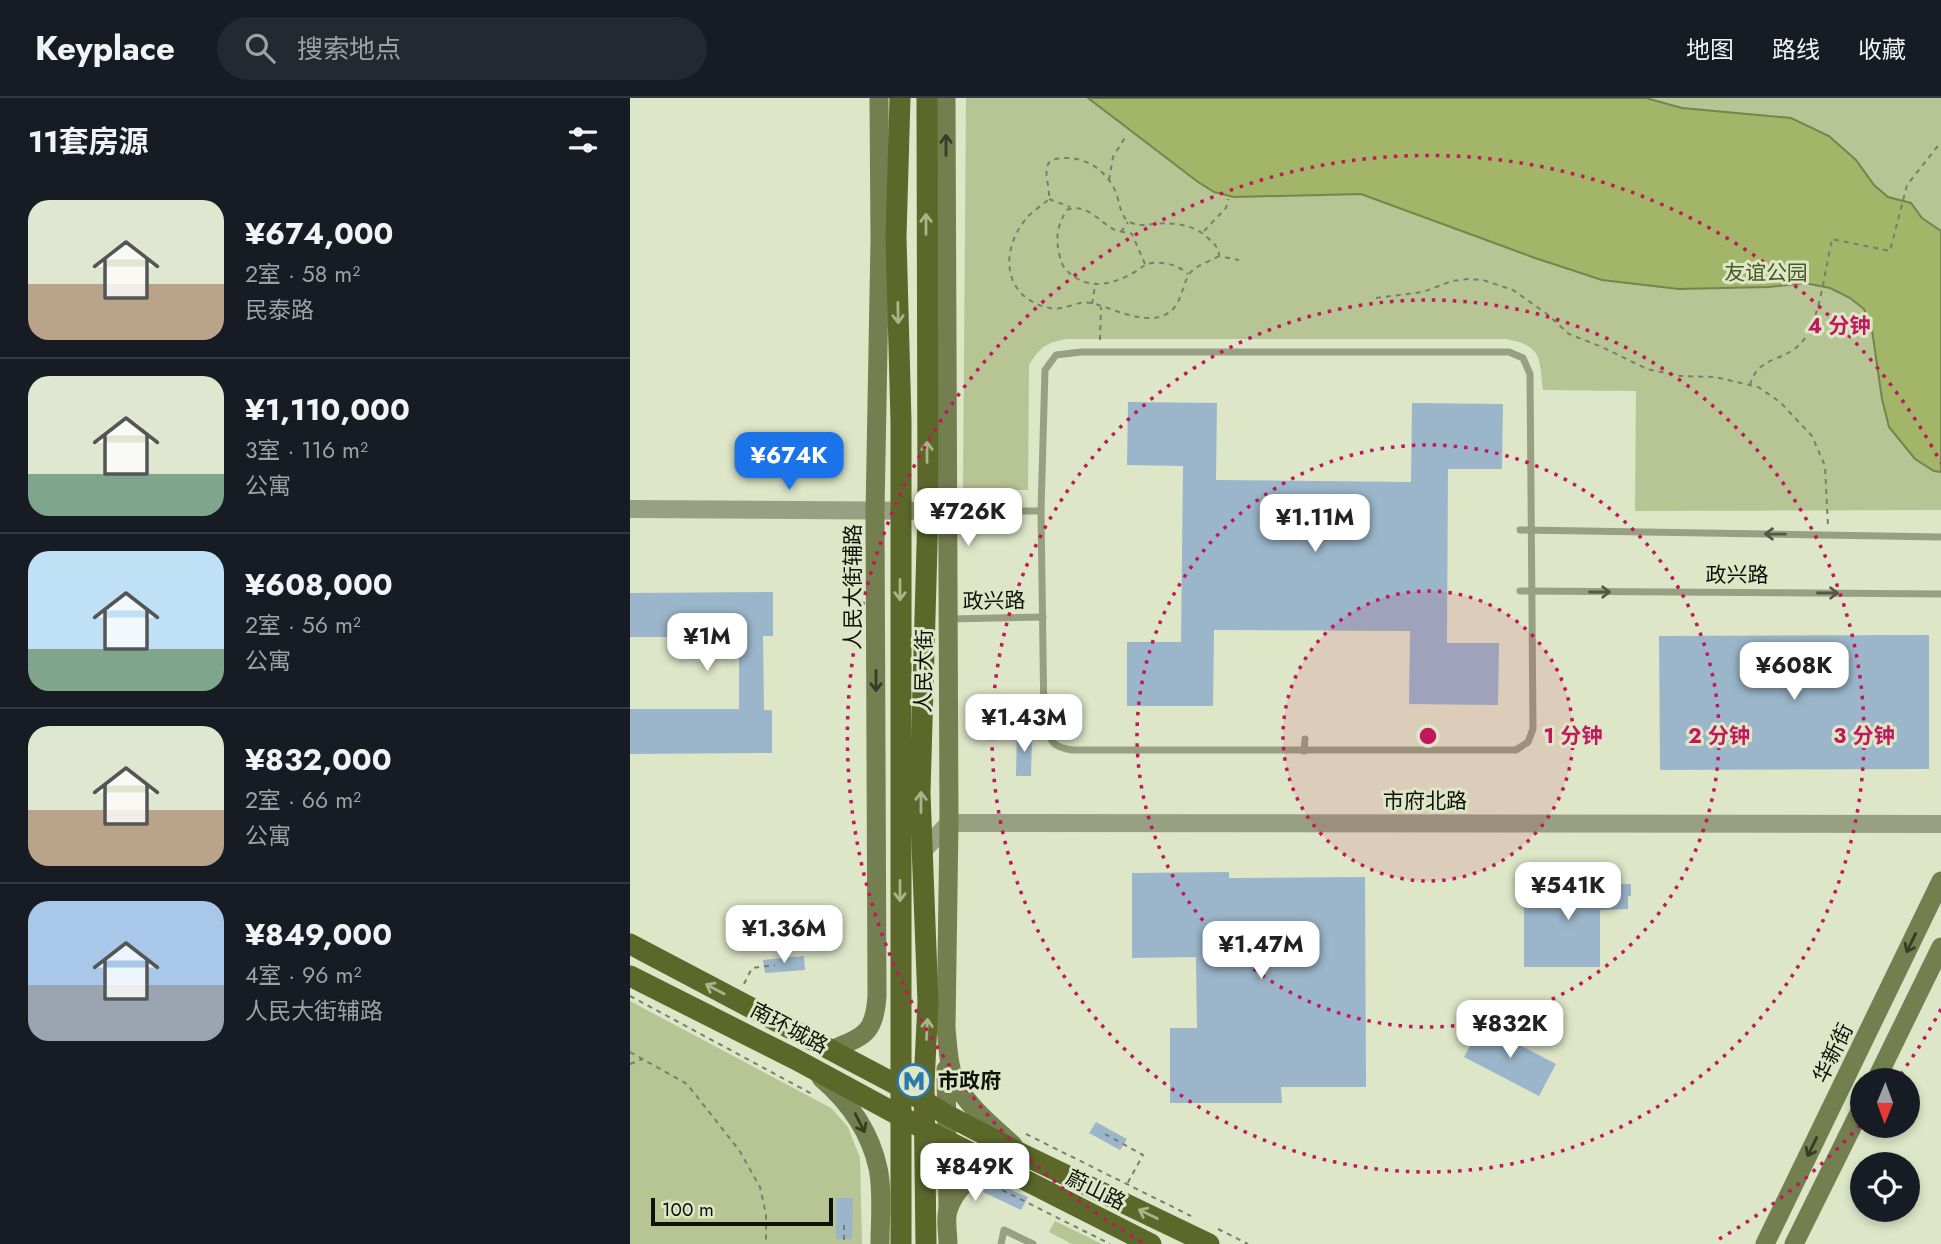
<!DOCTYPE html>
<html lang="zh">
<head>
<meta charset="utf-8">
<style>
	body { margin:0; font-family:Jost,"Noto Sans SC",sans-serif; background:#242831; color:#f1f3f6; height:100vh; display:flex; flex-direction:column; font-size:26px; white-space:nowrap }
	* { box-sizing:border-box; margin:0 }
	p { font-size:23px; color:#9ea1a6 }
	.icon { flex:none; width:38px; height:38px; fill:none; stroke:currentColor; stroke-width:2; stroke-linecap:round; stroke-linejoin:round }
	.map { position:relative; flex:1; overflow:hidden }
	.side { display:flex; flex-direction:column; background:#171b24; width:630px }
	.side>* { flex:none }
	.needle { width:46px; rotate:181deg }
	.tools { position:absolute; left:1220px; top:970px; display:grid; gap:14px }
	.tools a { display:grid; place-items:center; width:70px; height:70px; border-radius:50%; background:#171b24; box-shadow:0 4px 10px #0003; font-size:35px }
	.scale { position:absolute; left:21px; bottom:18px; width:182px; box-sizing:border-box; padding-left:7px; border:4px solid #0f1107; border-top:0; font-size:19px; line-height:24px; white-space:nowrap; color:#0f1107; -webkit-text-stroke:5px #dee6c8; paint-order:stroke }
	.price { position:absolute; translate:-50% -60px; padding:0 16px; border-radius:14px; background:#fff; color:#222; font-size:23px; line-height:46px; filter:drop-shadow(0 2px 4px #0008) }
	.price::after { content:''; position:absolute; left:50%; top:42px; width:21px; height:16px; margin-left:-10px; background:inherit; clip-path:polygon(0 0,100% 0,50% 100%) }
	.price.current { background:#1a73e8; color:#fff }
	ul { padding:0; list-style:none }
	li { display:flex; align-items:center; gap:21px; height:175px; padding:0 28px }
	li+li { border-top:2px solid #363941 }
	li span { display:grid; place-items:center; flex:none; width:196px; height:140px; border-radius:21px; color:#555 }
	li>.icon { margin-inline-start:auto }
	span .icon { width:84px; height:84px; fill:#fffc; stroke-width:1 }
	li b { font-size:30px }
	h2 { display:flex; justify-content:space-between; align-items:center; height:84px; padding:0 28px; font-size:30px }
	header { display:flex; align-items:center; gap:42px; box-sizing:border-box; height:98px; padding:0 35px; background:#171b24; border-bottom:2px solid #363941 }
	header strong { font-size:33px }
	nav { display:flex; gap:38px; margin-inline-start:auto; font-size:24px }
	.search { width:490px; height:63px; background:#242831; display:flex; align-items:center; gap:18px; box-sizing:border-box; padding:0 24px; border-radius:38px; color:#9ea1a6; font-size:26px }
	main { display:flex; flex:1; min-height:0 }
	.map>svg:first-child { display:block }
	.green { fill:#b7c493 }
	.water { fill:#a3b569; stroke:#77844c; stroke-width:2 }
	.building { fill:#9bb6ca }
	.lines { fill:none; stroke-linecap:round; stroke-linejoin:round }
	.path { stroke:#7a7f6b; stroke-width:2; stroke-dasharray:5 5; stroke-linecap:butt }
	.service { stroke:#97a080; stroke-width:7 }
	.tertiary { stroke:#97a080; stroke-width:18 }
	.secondary { stroke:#747f50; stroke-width:19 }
	.primary { stroke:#5b682a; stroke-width:21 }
	.oneway { stroke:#373d24 }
	.oneway2 { stroke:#aab489 }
	.oneway3 { stroke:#535844 }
	.ring { fill:none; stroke:#c2185b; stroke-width:3.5; stroke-dasharray:3.5 7 }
	.labels { text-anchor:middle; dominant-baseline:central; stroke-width:6; stroke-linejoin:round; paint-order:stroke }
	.park-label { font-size:21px; fill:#4d5922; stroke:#dee6c8 }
	.street-label { font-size:21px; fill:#0f1107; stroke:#dee6c8 }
	.poi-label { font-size:21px; font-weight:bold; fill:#0f1107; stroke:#dee6c8; text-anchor:start }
	.centre { fill:#c2185b; stroke:#dee6c8; stroke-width:3.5 }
	.ring-label { font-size:21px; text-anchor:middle; font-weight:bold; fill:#c2185b; stroke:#dee6c8; stroke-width:6; stroke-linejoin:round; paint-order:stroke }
</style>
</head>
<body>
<header>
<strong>Keyplace</strong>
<div class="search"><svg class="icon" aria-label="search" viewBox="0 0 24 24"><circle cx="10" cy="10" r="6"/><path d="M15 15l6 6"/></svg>搜索地点</div>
<nav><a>地图</a><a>路线</a><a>收藏</a></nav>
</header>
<main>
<section class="side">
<h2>11套房源<svg class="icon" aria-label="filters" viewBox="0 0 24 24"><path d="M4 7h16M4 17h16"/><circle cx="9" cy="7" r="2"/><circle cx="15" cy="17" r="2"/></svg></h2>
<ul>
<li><span style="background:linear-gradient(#dfe7d0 60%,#b9a48a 0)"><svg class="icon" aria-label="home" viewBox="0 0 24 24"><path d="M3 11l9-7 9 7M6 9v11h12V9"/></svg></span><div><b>¥674,000</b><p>2室 · 58 m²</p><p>民泰路</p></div></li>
<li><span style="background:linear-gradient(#dfe7d0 70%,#7fa58c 0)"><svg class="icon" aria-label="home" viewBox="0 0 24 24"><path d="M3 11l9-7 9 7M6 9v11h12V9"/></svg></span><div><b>¥1,110,000</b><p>3室 · 116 m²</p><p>公寓</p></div></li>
<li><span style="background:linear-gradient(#bfe0f5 70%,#7fa58c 0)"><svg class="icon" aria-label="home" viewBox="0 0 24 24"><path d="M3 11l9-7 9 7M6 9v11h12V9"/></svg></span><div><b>¥608,000</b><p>2室 · 56 m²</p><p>公寓</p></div></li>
<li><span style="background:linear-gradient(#dfe7d0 60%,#b9a48a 0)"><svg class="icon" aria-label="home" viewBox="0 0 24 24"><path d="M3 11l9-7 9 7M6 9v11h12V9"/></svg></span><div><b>¥832,000</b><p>2室 · 66 m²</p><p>公寓</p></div></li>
<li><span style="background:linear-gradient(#a9c7e8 60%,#9aa5b1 0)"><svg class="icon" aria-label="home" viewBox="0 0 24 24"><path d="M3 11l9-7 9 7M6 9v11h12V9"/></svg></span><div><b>¥849,000</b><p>4室 · 96 m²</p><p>人民大街辅路</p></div></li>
</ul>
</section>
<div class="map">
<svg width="1311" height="1146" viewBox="0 0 1311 1146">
	<rect width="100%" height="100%" fill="#dee6c8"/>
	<g class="green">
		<path d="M336 0H1311V412L1005 413 1006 293 913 292C909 260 913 248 876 241H438C417 244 411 248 399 267L398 392H333Z"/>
		<path d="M0 903 201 1010 218 1029 230 1060 232 1146H0Z"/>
		<path d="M425 1123 472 1146H442L419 1134Z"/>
	</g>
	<path class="water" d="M458 0H1016L1052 10 1161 20 1199 38 1226 62 1244 87 1258 99 1281 105 1292 120 1311 133V374L1304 373 1285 361 1259 329 1252 301 1242 232 1234 211 1220 200 1200 190 1175 185 1139 189 1049 191 972 182 905 160 731 96 604 99 584 94 568 84Z"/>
	<g class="building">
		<path d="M498 304 587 305 586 382 781 384 782 305 873 306 872 371H818L817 545H869L868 607 779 606 780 533 584 532 583 608H497V544H551L553 368 497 367Z"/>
		<path d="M143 494V538H133L134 612H142V655L0 656V611H109V539H0V495Z"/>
		<path d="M1299 537V671L1030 672 1029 538Z"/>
		<path d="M387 635H402L401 678H386Z"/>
		<path d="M599 774V780L735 779 736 989H651L652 1005H540V930H567L566 859 502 860V775Z"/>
		<path d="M894 786H1001V798H998V811L970 812V869H894Z"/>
		<path d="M174 858 175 872 135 875 133 862Z"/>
		<path d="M851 927 926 966 909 998 834 959Z"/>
		<path d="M466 1024 497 1041 490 1052 459 1035Z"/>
		<path d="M359 1083 398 1099 391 1112 353 1094Z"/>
		<path d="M206 1100H223L222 1141H206Z"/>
	</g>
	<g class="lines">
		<g class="path">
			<path d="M479 82 483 59 496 38"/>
			<path d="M419 101 440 109"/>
			<path d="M574 133 596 110 598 101"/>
			<path d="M491 134 498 124"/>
			<path d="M589 158C581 163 563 168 558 178 550 194 551 213 529 219 507 224 482 210 461 205 447 202 435 213 420 210 374 201 369 155 395 122 401 114 411 108 419 101 420 91 415 79 417 69 419 61 427 60 434 60 458 59 480 75 487 98 491 109 490 120 502 125 509 128 515 127 523 126 543 124 563 126 578 140 584 146 589 149 589 158L609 162"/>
			<path d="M515 166 502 136C497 134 490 134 485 132 469 124 456 104 437 112 427 127 425 141 430 159 432 169 437 174 446 180 465 191 485 185 503 175 510 171 514 166 522 165 536 164 548 167 558 176"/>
			<path d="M746 200 793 194 822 183 838 181 853 182 883 192 917 216 939 236 972 249 1017 271 1050 278 1085 279 1128 289 1150 304 1182 338 1195 368 1198 428"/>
			<path d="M462 206 465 188"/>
			<path d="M470 242 471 209"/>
			<path d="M1120 287C1129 255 1157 266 1175 240 1191 215 1195 171 1202 141L1260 153 1277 87 1311 44"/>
			<path d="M114 886 122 870 145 867"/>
			<path d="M0 898 184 997"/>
			<path d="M0 954 57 986 109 1052 130 1089 136 1116V1146"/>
			<path d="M0 966 13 961"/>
			<path d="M396 1036 561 1118"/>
			<path d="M475 1036 513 1057 497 1086"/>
			<path d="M372 1092 480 1146"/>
			<path d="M214 1127V1146"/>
			<path d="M588 1131 618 1146"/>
		</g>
		<g class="service">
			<path d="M451 254H879L893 260 900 276 903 631 898 644 886 652H442C421 649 421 643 414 625L411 413 415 272 426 257Z"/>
			<path d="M321 413H411"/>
			<path d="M890 432 1311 439"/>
			<path d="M890 493 1311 496"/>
			<path d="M321 521 413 519"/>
			<path d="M674 653 675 641"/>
			<path d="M371 1146 374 1132 403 1146"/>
		</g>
		<g class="tertiary">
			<path d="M0 411 311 413"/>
			<path d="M291 755 319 725 1311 726"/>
		</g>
		<g class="secondary">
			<path d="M316 0 319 725 316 930C318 948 318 968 326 985 339 1010 363 1028 383 1047"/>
			<path d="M201 952C234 938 245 936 247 897L245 414 250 142 249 0"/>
			<path d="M316 971 318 1113"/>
			<path d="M191 980C219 1004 240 1033 248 1070 253 1092 250 1123 250 1146"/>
			<path d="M1246 982 1311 849"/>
			<path d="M318 1146C318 1136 315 1121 318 1112 324 1094 340 1078 356 1069L374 1074"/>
			<path d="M1135 1146 1311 783"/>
			<path d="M1164 1146 1232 1009"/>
		</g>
		<g class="primary">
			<path d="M270 0 266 139 271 323V1146"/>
			<path d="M0 846 269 988 317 1017 394 1057 579 1146"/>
			<path d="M0 878 165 961 296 1032 521 1146"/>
			<path d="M296 1146 294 986 298 904 290 695 298 413 297 0"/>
		</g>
	</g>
	<defs><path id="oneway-shaft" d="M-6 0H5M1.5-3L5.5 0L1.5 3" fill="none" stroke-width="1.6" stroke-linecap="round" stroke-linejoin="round" transform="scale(1.75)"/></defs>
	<g class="oneway">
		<use href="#oneway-shaft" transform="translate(316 47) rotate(-90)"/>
		<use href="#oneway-shaft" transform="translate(246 583) rotate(90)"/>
		<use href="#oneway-shaft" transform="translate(1281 845) rotate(116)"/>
		<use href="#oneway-shaft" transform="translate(230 1025) rotate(63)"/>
		<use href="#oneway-shaft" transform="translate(1182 1049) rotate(116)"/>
	</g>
	<g class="oneway2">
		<use href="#oneway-shaft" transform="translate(296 126) rotate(-90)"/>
		<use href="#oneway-shaft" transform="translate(268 215) rotate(89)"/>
		<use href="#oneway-shaft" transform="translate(297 354) rotate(-90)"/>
		<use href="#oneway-shaft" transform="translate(270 492) rotate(90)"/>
		<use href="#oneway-shaft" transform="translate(291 704) rotate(-90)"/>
		<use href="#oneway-shaft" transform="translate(270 793) rotate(90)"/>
		<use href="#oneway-shaft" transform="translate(85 891) rotate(-152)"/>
		<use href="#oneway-shaft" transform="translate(297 931) rotate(-87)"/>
		<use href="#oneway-shaft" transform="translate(518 1116) rotate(-154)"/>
	</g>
	<g class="oneway3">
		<use href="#oneway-shaft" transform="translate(1145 436) rotate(-179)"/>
		<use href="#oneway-shaft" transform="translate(970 494)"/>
		<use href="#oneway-shaft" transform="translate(1198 495)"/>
	</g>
	<circle cx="798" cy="638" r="145" fill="#c2185b" fill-opacity=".12"/>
	<g class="ring">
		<circle cx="798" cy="638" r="145"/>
		<circle cx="798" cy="638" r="291"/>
		<circle cx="798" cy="638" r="436"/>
		<path d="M1311 911A581 581 0 0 1 1268 980M1230 1027A581 581 0 0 1 1084 1144M512 1144A581 581 0 1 1 1311 365"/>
	</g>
	<defs>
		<symbol id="metro-ring" viewBox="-11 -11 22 22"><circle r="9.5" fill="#dee6c8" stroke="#2b78ab" stroke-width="1.5"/><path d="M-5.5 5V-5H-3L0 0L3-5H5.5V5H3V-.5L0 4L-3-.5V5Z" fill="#2b78ab"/></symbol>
	</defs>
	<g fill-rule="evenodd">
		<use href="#metro-ring" x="265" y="964" width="38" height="38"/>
	</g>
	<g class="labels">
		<g class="park-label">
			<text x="1136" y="175">友谊公园</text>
		</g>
		<g class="street-label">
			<text x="1107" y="477">政兴路</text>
			<text transform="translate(223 489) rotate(-90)">人民大街辅路</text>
			<text transform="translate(364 503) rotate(-1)">政兴路</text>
			<text transform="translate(294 573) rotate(-89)">人民大街</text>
			<text x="795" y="703">市府北路</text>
			<text transform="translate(159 930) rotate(28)">南环城路</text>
			<text transform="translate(1203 955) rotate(-64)">华新街</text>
			<text transform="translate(466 1092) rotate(26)">蔚山路</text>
		</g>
		<g class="poi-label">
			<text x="308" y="983">市政府</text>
		</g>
	</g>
	<circle cx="798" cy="638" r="10" class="centre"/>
	<g class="ring-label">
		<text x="1209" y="235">4 分钟</text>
		<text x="943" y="645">1 分钟</text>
		<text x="1089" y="645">2 分钟</text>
		<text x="1234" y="645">3 分钟</text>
	</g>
</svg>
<div class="tools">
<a><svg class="needle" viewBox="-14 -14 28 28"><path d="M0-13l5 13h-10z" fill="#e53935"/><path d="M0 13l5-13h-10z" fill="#9ea1a6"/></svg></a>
<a><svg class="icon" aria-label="locate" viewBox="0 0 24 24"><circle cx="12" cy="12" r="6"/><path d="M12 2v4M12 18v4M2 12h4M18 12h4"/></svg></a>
</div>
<div class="scale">100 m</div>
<b class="price current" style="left:159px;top:394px">¥674K</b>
<b class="price" style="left:338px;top:450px">¥726K</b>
<b class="price" style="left:685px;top:456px">¥1.11M</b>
<b class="price" style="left:77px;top:575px">¥1M</b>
<b class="price" style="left:1164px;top:604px">¥608K</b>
<b class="price" style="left:394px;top:656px">¥1.43M</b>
<b class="price" style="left:938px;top:824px">¥541K</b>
<b class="price" style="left:154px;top:867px">¥1.36M</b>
<b class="price" style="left:631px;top:883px">¥1.47M</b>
<b class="price" style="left:880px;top:962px">¥832K</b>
<b class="price" style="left:345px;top:1105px">¥849K</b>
</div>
</main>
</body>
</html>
